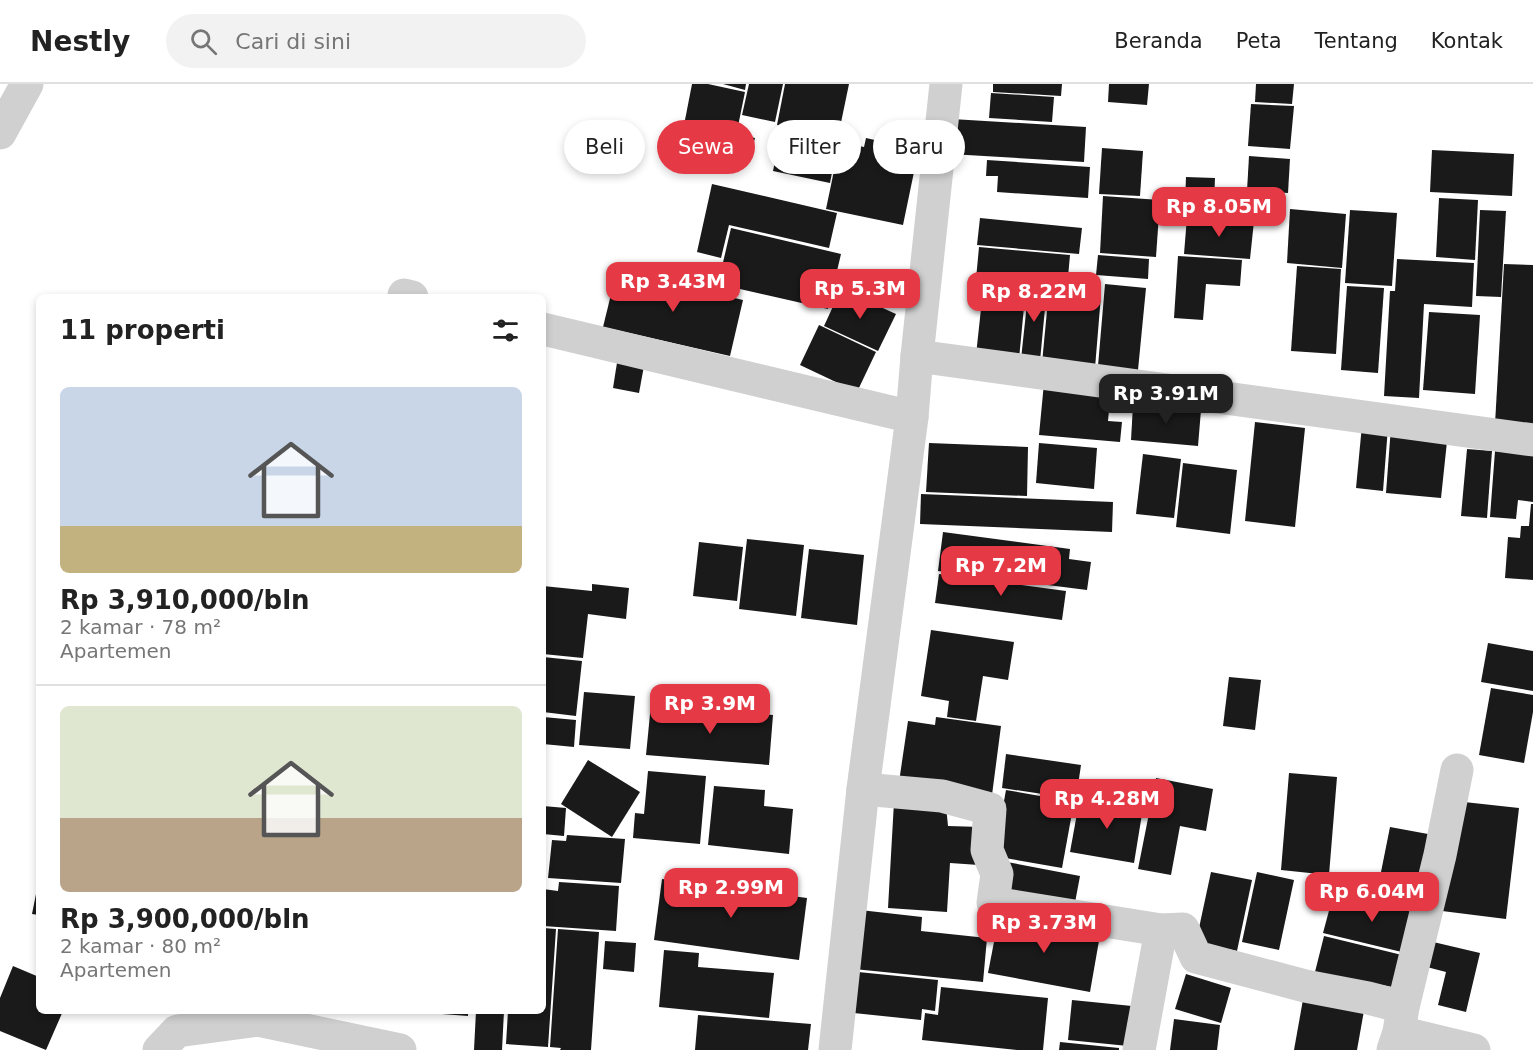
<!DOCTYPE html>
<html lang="id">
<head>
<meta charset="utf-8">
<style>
	body { margin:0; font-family:"DejaVu Sans",sans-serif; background:#f2f2f2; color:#222; height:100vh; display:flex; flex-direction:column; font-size:22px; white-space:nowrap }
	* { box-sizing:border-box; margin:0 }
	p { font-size:20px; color:#767676 }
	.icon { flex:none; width:33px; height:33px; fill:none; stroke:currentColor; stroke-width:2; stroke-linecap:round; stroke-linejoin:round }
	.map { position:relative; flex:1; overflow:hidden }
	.panel { position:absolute; left:36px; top:210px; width:510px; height:720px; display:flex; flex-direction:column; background:#fff; border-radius:9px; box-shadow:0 3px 9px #0003 }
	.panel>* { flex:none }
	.banner { position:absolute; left:564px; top:36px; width:570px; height:54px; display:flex; gap:12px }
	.price { position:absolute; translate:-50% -51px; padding:0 14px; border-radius:12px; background:#e63946; color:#fff; font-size:20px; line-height:39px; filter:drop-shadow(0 2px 3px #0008) }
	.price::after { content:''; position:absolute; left:50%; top:36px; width:18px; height:14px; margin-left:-9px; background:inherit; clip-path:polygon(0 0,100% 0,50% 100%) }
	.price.current { background:#222; color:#fff }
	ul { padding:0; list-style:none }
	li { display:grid; align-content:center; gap:12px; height:318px; padding:0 24px }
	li+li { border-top:2px solid #e0e0e0 }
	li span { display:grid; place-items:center; height:186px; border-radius:9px; color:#555 }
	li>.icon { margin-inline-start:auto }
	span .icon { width:108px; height:108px; fill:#fffc; stroke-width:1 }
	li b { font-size:26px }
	h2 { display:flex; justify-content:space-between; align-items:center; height:72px; padding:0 24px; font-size:26px }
	.tag { padding:0 21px; border-radius:27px; background:#fff; box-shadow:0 3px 9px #0003; font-size:21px; line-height:54px }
	.tag.current { background:#e63946; color:#fff }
	header { display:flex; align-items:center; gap:36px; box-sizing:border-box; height:84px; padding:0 30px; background:#fff; border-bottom:2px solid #e0e0e0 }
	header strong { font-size:28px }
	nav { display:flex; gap:33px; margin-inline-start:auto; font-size:21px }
	.search { width:420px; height:54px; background:#f2f2f2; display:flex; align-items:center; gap:15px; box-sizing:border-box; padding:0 21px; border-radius:33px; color:#767676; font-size:22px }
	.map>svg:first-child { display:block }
	.building { fill:#1a1a1a }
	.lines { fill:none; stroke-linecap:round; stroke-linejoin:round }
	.minor { stroke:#d0d0d0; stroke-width:33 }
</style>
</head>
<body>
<header>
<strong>Nestly</strong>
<div class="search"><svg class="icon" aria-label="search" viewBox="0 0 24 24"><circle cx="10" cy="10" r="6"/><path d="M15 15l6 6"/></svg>Cari di sini</div>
<nav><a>Beranda</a><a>Peta</a><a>Tentang</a><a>Kontak</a></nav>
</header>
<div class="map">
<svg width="1533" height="966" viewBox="0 0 1533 966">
	<rect width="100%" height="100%" fill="#fff"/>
	<g class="building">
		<path d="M692 0H708L745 8 737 47 685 36Z"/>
		<path d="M723 0H746L745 6Z"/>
		<path d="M749 0H783L775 38 742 31Z"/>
		<path d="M785 0H849L838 53 777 41Z"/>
		<path d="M993 0H1062L1061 12 993 8Z"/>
		<path d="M1109 0H1149L1147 21 1108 18Z"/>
		<path d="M1256 0H1294L1292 20 1255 18Z"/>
		<path d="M991 9 1054 13 1052 38 989 34Z"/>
		<path d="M1251 20 1294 22 1290 65 1248 62Z"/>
		<path d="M952 35 1086 43 1084 78 950 70Z"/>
		<path d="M703 42 755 54 748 79 697 67Z"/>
		<path d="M782 44 838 56 830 99 773 87Z"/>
		<path d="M866 54 910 64 905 86 914 88 903 141 826 125 840 58 864 63Z"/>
		<path d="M1102 64 1143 67 1140 112 1099 110Z"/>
		<path d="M1432 66 1514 70 1512 112 1430 108Z"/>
		<path d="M1249 72 1290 75 1288 109 1247 107Z"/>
		<path d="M987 76 1090 83 1088 114 997 108 998 92H986Z"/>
		<path d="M1186 93 1215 94 1214 119 1185 118Z"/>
		<path d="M712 100 837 129 829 164 729 141 721 174 697 168Z"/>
		<path d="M1103 112 1160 116 1156 173 1100 169Z"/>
		<path d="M1439 114 1478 116 1475 176 1436 173Z"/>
		<path d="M1290 125 1346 130 1342 184 1287 179Z"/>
		<path d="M1350 126 1397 129 1392 202 1345 199Z"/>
		<path d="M1480 126 1506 127 1501 213 1476 212Z"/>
		<path d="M1187 133 1254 137 1250 175 1184 170Z"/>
		<path d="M980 134 1082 144 1079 170 977 161Z"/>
		<path d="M731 144 841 170 828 225 718 200Z"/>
		<path d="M979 163 1070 171 1067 204 976 195Z"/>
		<path d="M1098 171 1149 175 1148 195 1096 191Z"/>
		<path d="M1178 172 1242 176 1240 202 1206 200 1203 236 1174 234Z"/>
		<path d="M1397 175 1474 179 1472 223 1424 220 1419 314 1384 312 1390 207H1395Z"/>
		<path d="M1504 180 1533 181V342L1495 340Z"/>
		<path d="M1297 182 1341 185 1336 270 1291 267Z"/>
		<path d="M617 186 743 216 730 272 603 243Z"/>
		<path d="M984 197 1026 202 1019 275 976 271Z"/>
		<path d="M1105 200 1146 204 1138 286 1098 282Z"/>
		<path d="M1029 201 1047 203 1040 277 1021 275Z"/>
		<path d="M1347 202 1384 204 1378 289 1341 286Z"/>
		<path d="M841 205 896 230 878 267 824 242Z"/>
		<path d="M1049 206 1101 211 1095 284 1042 279Z"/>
		<path d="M1429 228 1480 231 1475 310 1423 306Z"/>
		<path d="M819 241 876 268 857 308 800 281Z"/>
		<path d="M619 266 646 271 639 309 613 304Z"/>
		<path d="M1044 299 1111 304 1108 337 1122 338 1120 358 1039 351Z"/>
		<path d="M1133 321 1201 326 1198 362 1131 356Z"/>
		<path d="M1255 338 1305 344 1295 443 1245 437Z"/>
		<path d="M1362 341 1388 343 1383 407 1356 404Z"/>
		<path d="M1391 343 1448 348 1441 414 1386 409Z"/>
		<path d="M929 359 1028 363 1027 412 926 408Z"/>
		<path d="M1039 359 1097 364 1094 405 1036 399Z"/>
		<path d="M1467 365 1492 367 1487 434 1461 432Z"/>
		<path d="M1495 367 1533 371V418L1518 416 1516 435 1490 433Z"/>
		<path d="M1143 370 1181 375 1174 434 1136 430Z"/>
		<path d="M1183 379 1237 386 1230 450 1176 443Z"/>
		<path d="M921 410 1113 418 1112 448 920 440Z"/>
		<path d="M1531 420H1533V496L1505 494 1508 453 1520 454 1521 442H1529Z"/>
		<path d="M943 448 1070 465 1069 475 1091 478 1087 506 938 487Z"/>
		<path d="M747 455 804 461 796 532 739 525Z"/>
		<path d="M699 458 743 463 737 517 693 512Z"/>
		<path d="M809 465 864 471 857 541 801 534Z"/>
		<path d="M939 490 1066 507 1062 536 935 519Z"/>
		<path d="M592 500 629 504 626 535 588 530 583 574 543 570V502L592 507Z"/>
		<path d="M931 546 1014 558 1008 596 983 592 976 637 947 633 949 617 921 612Z"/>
		<path d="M1488 559 1533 567V607L1481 598Z"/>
		<path d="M543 573 582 577 576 632 543 628Z"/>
		<path d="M1229 593 1261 596 1255 646 1223 642Z"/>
		<path d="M1491 604 1533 611V628L1524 679 1479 671Z"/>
		<path d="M584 608 635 612 630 665 579 661Z"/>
		<path d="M651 620 773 631 769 681 646 671Z"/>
		<path d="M543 633 576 636 574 663 543 660Z"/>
		<path d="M936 633 1001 642 992 711 899 698 908 637 935 641Z"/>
		<path d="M1006 670 1081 681 1076 715 1002 704Z"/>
		<path d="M588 676 640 708 612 753 561 720Z"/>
		<path d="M648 687 706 692 700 760 633 754 635 729 644 730Z"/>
		<path d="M1289 689 1337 693 1329 791 1281 786Z"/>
		<path d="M1156 694 1213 705 1206 747 1180 742 1171 791 1138 785Z"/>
		<path d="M714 702 765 706 764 722 793 725 789 770 708 761Z"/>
		<path d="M1006 706 1074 718 1062 784 994 772Z"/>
		<path d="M1080 713 1143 724 1134 779 1070 768Z"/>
		<path d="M1455 717 1519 724 1506 835 1442 827Z"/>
		<path d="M894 718 946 722 948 742 981 743 979 781 950 779 947 828 888 824Z"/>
		<path d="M543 722 566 724 564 752 543 750Z"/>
		<path d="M1390 743 1428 750 1414 821 1376 813Z"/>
		<path d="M567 751 625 755 621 799 548 794 552 756 566 757Z"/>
		<path d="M1007 778 1080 792 1074 824 1001 811Z"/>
		<path d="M1211 788 1252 796 1237 867 1196 858Z"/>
		<path d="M1257 788 1294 796 1279 866 1242 858Z"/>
		<path d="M662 795 807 814 799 876 654 856Z"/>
		<path d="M559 798 619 802 616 847 543 842V805L558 807Z"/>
		<path d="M38 800H39V831L32 830Z"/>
		<path d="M1334 808 1420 830 1410 870 1323 849Z"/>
		<path d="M860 826 922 833 921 847 987 854 983 898 854 885Z"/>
		<path d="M999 832 1100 851 1090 908 988 889Z"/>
		<path d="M543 844 556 845 548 963 506 960 508 927H543Z"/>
		<path d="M558 845 599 848 591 966H560L561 964 550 963Z"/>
		<path d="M1324 852 1406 872 1397 904 1315 888Z"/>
		<path d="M605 857 636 859 634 888 603 885Z"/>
		<path d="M1429 857 1480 869 1466 928 1438 921 1446 888 1423 882Z"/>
		<path d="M664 866 699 869 698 883 774 889 769 934 659 923Z"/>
		<path d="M13 882 39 893V927H63L46 966 0 947V914Z"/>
		<path d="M848 887 938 896 935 927 922 925 921 936 844 928Z"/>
		<path d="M1186 890 1231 904 1221 939 1175 925Z"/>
		<path d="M941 903 1048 914 1043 966H1017L922 956 925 929 938 931Z"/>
		<path d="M1304 910 1365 921 1357 966H1294Z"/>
		<path d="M1072 916 1132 922 1128 962 1068 956Z"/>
		<path d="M430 927H468V932L429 929Z"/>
		<path d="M476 927H504L502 966H474Z"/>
		<path d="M698 931 811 940 808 966H695Z"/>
		<path d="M1174 935 1220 941 1217 966H1170Z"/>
		<path d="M1060 958 1119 964V966H1059Z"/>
	</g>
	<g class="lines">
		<g class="minor">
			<path d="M0 49 27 0"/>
			<path d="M404 211 412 213"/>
			<path d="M543 245 912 333"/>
			<path d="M917 272 1533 356"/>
			<path d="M863 705 942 712 990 725 987 766 997 790 993 819 1161 846 1183 845 1196 873 1305 902 1368 914 1403 923"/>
			<path d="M1399 948 1474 966"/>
			<path d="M159 966 177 947 258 936 400 966"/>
			<path d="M835 966 863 705 912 333 917 272 946 0"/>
			<path d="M1139 966 1161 846"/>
			<path d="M1393 966 1399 948 1403 923 1440 771 1457 686"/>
		</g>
	</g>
</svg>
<b class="price" style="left:1219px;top:154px">Rp 8.05M</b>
<b class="price" style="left:673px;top:229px">Rp 3.43M</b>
<b class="price" style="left:860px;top:236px">Rp 5.3M</b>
<b class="price" style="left:1034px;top:239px">Rp 8.22M</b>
<b class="price current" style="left:1166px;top:341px">Rp 3.91M</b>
<b class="price" style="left:1001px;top:513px">Rp 7.2M</b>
<b class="price" style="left:710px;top:651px">Rp 3.9M</b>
<b class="price" style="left:1107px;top:746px">Rp 4.28M</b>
<b class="price" style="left:731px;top:835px">Rp 2.99M</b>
<b class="price" style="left:1372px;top:839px">Rp 6.04M</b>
<b class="price" style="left:1044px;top:870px">Rp 3.73M</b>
<div class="banner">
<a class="tag">Beli</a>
<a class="tag current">Sewa</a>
<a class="tag">Filter</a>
<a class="tag">Baru</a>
</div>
<section class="panel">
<h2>11 properti<svg class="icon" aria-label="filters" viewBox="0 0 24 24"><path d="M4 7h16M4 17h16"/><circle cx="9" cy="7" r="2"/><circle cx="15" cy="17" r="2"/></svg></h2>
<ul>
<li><span style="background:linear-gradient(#c9d6e8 75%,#c2b280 0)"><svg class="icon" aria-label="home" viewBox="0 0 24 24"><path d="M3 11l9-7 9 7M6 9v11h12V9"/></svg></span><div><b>Rp 3,910,000/bln</b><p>2 kamar · 78 m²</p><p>Apartemen</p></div></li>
<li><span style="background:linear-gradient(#dfe7d0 60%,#b9a48a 0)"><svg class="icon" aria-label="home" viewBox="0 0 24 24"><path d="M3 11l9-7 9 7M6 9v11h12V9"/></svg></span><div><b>Rp 3,900,000/bln</b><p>2 kamar · 80 m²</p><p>Apartemen</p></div></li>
</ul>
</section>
</div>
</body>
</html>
